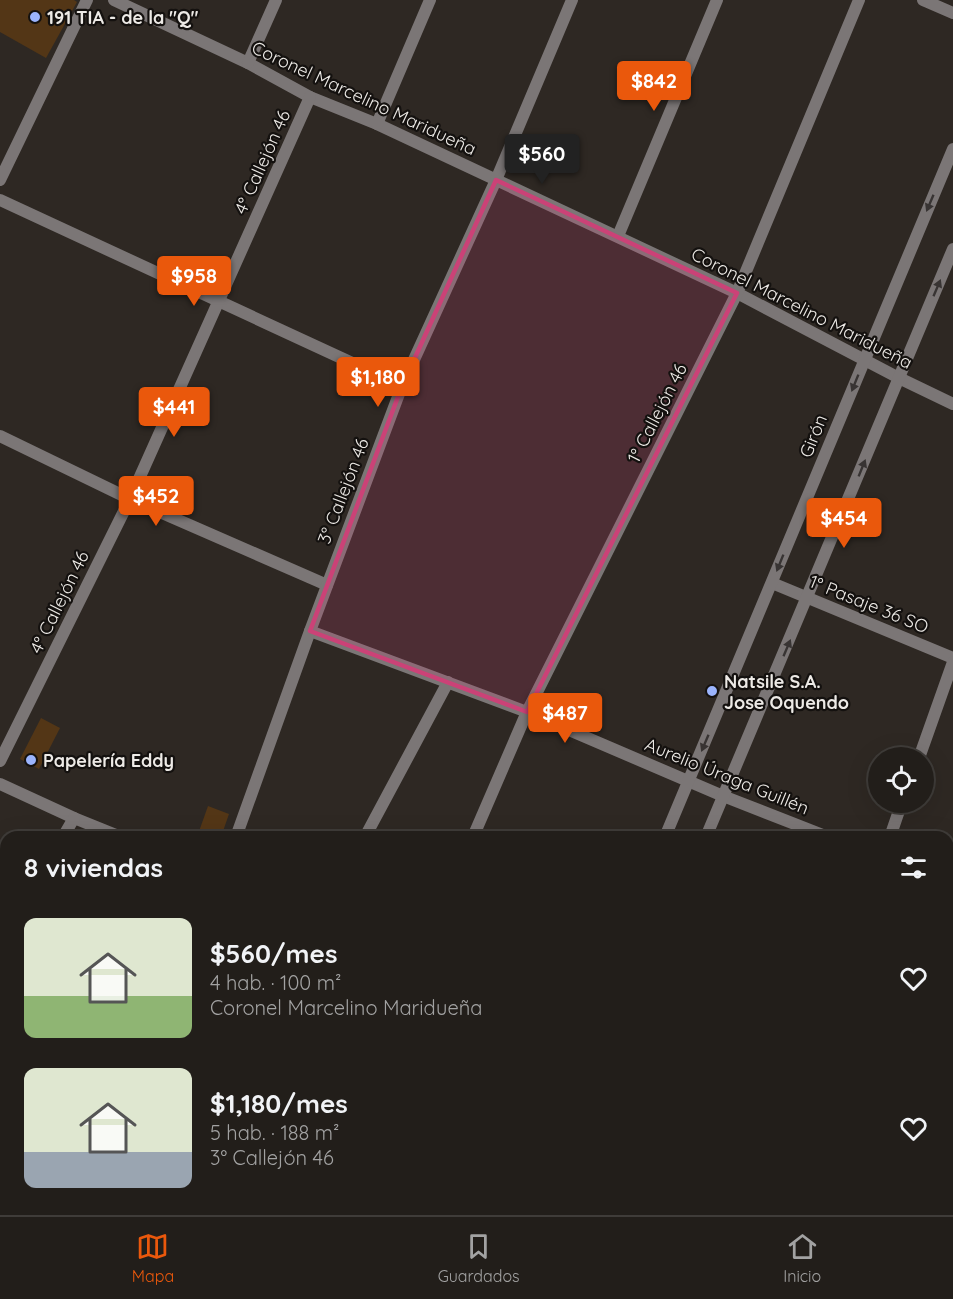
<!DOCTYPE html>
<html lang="es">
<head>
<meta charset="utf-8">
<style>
	body { margin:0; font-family:Quicksand,sans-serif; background:#2a2723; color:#f1f3f6; height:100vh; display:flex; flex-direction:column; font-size:22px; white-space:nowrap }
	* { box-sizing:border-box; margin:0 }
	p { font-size:20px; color:#a2a2a2 }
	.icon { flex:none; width:33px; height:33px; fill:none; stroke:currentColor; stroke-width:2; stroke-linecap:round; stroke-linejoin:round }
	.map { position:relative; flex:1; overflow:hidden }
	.drawer { position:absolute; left:0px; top:831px; width:954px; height:384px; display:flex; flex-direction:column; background:#221e1a; border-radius:18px 18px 0 0; box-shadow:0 6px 24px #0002,0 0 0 2px #3f3c39 }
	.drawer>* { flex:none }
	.tools { position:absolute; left:868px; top:747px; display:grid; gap:12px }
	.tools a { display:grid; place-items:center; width:66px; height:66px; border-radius:50%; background:#221e1a; box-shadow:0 6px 24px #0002,0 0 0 2px #3f3c39; font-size:30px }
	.price { position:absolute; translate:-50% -51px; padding:0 14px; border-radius:6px; background:#ea580c; color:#fff; font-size:20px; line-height:39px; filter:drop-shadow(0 2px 3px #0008) }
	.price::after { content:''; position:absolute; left:50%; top:36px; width:18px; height:14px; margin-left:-9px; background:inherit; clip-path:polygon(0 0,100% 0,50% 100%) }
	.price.on { background:#222; color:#fff }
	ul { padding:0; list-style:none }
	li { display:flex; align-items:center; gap:18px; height:150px; padding:0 24px }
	li span { display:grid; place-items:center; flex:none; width:168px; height:120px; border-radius:12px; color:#555 }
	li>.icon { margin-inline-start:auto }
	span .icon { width:72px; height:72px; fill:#fffc; stroke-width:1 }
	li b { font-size:26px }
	h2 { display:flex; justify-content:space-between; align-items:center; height:72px; padding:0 24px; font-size:26px }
	.tab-bar { display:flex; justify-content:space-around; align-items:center; height:84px; border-top:2px solid #3f3c39; background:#221e1a; font-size:16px; color:#a2a2a2 }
	.tab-bar a { display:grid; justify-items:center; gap:3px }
	.tab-bar .on { color:#ea580c }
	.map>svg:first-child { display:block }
	.building { fill:#533616 }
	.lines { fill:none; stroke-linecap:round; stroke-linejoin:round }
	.minor { stroke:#7b7676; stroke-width:12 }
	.oneway { fill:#383433 }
	.marked { fill:#cb4277; fill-opacity:0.2; stroke:#cb4277; stroke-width:4.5; stroke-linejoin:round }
	.poi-dot { fill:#9bb4fd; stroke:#14110f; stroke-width:2 }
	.labels { text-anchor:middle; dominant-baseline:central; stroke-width:4.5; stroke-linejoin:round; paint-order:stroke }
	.poi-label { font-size:18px; font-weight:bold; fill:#edeae6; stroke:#14110f; text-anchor:start }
	.street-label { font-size:18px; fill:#edeae6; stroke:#14110f }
</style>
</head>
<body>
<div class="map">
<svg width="953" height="1215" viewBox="0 0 953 1215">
	<rect width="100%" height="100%" fill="#2e2823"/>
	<g class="building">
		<path d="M0 0H74L77 2 46 58 0 32Z"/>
		<path d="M41 718 60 728 39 769 20 759Z"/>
		<path d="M208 806 229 814 221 837H197Z"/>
	</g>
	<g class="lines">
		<g class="minor">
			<path d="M114 0 248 63 310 97 377 124 737 293 899 378 953 404"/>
			<path d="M923 0 953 13"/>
			<path d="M248 63 276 0"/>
			<path d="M377 124 430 0"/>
			<path d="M0 180 87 0"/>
			<path d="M0 200 402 386"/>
			<path d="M618 236 717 0"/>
			<path d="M0 436 130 499 327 585"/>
			<path d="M772 583 953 658"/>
			<path d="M310 631 527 712 723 796 828 837"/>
			<path d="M919 758 953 662"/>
			<path d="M0 761 130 499 310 97"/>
			<path d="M0 784 74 818 121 837"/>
			<path d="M63 837 74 818"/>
			<path d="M236 837 310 631 402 386 496 180 572 0"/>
			<path d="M365 837 448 682"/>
			<path d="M473 837 527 712 737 293 859 0"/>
			<path d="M665 837 953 149"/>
			<path d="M706 837 953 249"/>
			<path d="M890 837 902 802"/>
			<path d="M948 885 953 887"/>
			<path d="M0 942 6 932"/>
			<path d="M0 1002 6 1004"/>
			<path d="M948 1044 953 1031"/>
			<path d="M0 1188 6 1190"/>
			<path d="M948 1189 953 1191"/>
			<path d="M58 1209 74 1215"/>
			<path d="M582 1209 598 1215"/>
			<path d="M508 1215 510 1209"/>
			<path d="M548 1215 550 1209"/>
			<path d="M931 1215 934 1209"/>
		</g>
	</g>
	<defs><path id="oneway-solid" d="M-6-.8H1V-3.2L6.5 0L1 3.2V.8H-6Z" transform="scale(1.5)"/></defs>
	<g class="oneway">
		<use href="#oneway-solid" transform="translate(930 203) rotate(113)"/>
		<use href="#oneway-solid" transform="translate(937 288) rotate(-67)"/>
		<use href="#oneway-solid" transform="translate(855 383) rotate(112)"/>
		<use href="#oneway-solid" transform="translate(862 468) rotate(-68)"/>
		<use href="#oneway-solid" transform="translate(780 563) rotate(112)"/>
		<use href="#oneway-solid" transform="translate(787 648) rotate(-67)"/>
		<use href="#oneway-solid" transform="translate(705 743) rotate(113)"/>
	</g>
	<path class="marked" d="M496 180 737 293 527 712 310 631 402 386Z"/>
	<g class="poi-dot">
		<circle cx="35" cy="17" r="6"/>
		<circle cx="712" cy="691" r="6"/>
		<circle cx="31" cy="760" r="6"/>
	</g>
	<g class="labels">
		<g class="poi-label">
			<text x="47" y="17">191 TIA - de la "Q"</text>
			<text x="724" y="681">Natsile S.A.<tspan x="724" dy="21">Jose Oquendo</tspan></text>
			<text x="43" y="760">Papelería Eddy</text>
		</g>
		<g class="street-label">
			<text transform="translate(364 98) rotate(25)">Coronel Marcelino Maridueña</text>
			<text transform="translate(262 162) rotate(-66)">4° Callejón 46</text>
			<text transform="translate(802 308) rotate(27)">Coronel Marcelino Maridueña</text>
			<text transform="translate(657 413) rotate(-63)">1° Callejón 46</text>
			<text transform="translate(813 436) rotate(-68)">Girón</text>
			<text transform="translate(343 491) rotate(-69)">3° Callejón 46</text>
			<text transform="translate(59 602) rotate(-64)">4° Callejón 46</text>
			<text transform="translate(869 604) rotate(22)">1° Pasaje 36 SO</text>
			<text transform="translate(727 776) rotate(22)">Aurelio Úraga Guillén</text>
		</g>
	</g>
</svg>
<div class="tools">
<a><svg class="icon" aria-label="locate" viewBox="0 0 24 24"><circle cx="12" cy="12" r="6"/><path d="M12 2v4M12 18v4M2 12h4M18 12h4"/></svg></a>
</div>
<b class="price" style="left:654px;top:112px">$842</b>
<b class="price on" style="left:542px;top:185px">$560</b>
<b class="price" style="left:194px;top:307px">$958</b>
<b class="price" style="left:378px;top:408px">$1,180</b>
<b class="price" style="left:174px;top:438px">$441</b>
<b class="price" style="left:156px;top:527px">$452</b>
<b class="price" style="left:844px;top:549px">$454</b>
<b class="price" style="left:565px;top:744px">$487</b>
<section class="drawer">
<h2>8 viviendas<svg class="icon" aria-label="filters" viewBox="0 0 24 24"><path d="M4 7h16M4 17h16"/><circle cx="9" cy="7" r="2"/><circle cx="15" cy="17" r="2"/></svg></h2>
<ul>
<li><span style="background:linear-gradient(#dfe7d0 65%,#8fb573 0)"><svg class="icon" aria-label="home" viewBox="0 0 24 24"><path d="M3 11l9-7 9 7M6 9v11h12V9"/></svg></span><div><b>$560/mes</b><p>4 hab. · 100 m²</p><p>Coronel Marcelino Maridueña</p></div><svg class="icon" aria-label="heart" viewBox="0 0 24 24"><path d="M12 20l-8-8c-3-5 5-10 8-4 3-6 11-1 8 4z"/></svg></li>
<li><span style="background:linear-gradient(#dfe7d0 70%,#9aa5b1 0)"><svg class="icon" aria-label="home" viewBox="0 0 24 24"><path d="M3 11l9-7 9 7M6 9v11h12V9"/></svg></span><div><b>$1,180/mes</b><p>5 hab. · 188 m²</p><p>3° Callejón 46</p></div><svg class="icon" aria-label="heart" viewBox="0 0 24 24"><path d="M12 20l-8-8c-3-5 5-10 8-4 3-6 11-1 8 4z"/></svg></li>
</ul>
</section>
</div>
<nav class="tab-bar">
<a class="on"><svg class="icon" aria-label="map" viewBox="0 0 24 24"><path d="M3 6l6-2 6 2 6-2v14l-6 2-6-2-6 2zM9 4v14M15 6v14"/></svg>Mapa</a>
<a><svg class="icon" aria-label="saved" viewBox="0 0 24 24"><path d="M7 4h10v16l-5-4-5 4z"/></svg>Guardados</a>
<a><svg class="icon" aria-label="home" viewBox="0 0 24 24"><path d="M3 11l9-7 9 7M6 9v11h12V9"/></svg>Inicio</a>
</nav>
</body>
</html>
